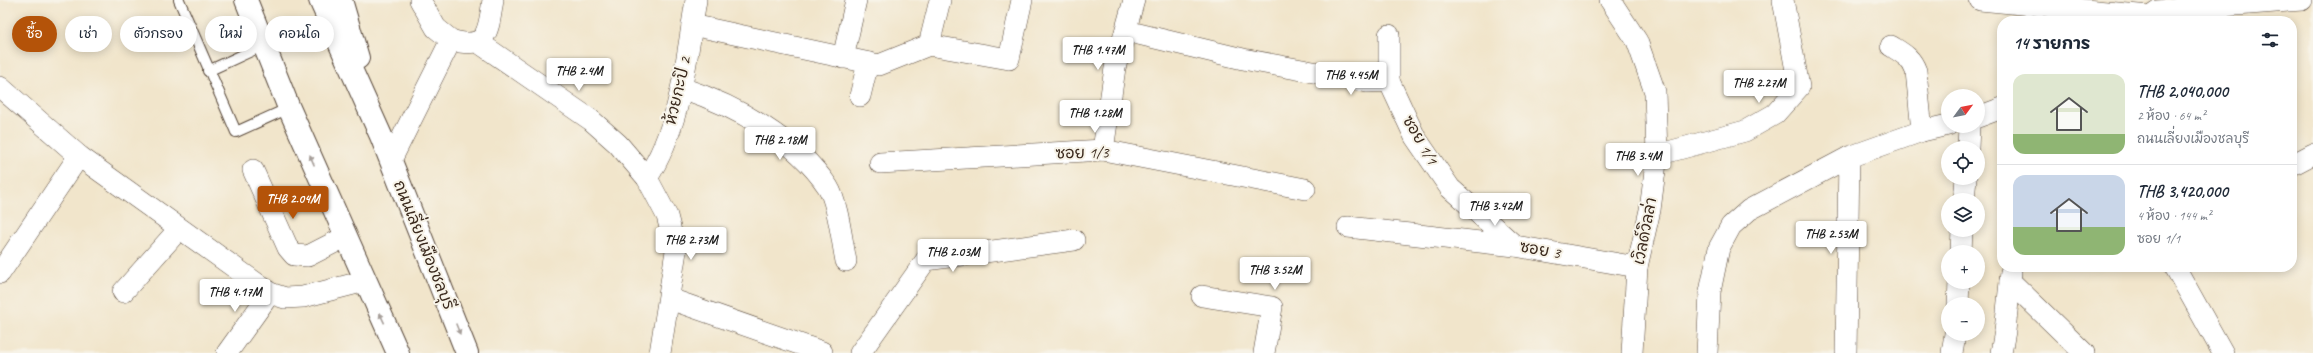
<!DOCTYPE html>
<html lang="th">
<head>
<meta charset="utf-8">
<style>
	body { margin:0; font-family:Caveat,"Playpen Sans Thai",sans-serif; background:#f2f2f3; color:#1f2937; height:100vh; display:flex; flex-direction:column; font-size:15px; white-space:nowrap }
	* { box-sizing:border-box; margin:0 }
	p { font-size:13px; color:#747a83 }
	.icon { flex:none; width:22px; height:22px; fill:none; stroke:currentColor; stroke-width:2; stroke-linecap:round; stroke-linejoin:round }
	.map { position:relative; flex:1; overflow:hidden }
	.drawer { position:absolute; left:1997px; top:16px; width:300px; height:256px; display:flex; flex-direction:column; background:#fff; border-radius:16px; box-shadow:0 2px 10px #0003 }
	.drawer>* { flex:none }
	.hud { position:absolute; left:12px; top:16px; width:380px; height:36px; display:flex; gap:8px }
	.needle { width:26px; rotate:58deg }
	.buttons { position:absolute; left:1941px; top:89px; display:grid; gap:8px }
	.buttons a { display:grid; place-items:center; width:44px; height:44px; border-radius:50%; background:#fff; box-shadow:0 2px 10px #0003; font-size:20px }
	.price { position:absolute; translate:-50% -34px; padding:0 9px; border-radius:4px; background:#fff; color:#222; font-size:13px; line-height:26px; filter:drop-shadow(0 1px 2px #0008) }
	.price::after { content:''; position:absolute; left:50%; top:24px; width:12px; height:9px; margin-left:-6px; background:inherit; clip-path:polygon(0 0,100% 0,50% 100%) }
	.price.current { background:#b45309; color:#fff }
	ul { padding:0; list-style:none }
	li { display:flex; align-items:center; gap:12px; height:100px; padding:0 16px }
	li+li { border-top:1px solid #e0e1e3 }
	li span { display:grid; place-items:center; flex:none; width:112px; height:80px; border-radius:12px; color:#555 }
	li>.icon { margin-inline-start:auto }
	span .icon { width:48px; height:48px; fill:#fffc; stroke-width:1 }
	li b { font-size:17px }
	h2 { display:flex; justify-content:space-between; align-items:center; height:48px; padding:0 16px; font-size:17px }
	.tag { padding:0 14px; border-radius:18px; background:#fff; box-shadow:0 2px 10px #0003; font-size:14px; line-height:36px }
	.tag.current { background:#b45309; color:#fff }
	.map>svg:first-child { display:block }
	.lines { fill:none; stroke-linecap:round; stroke-linejoin:round }
	.service-casing { stroke:#564638; stroke-width:12 }
	.minor-casing { stroke:#564638; stroke-width:22 }
	.trunk-casing { stroke:#564638; stroke-width:24 }
	.service { stroke:#fff; stroke-width:10 }
	.minor { stroke:#fff; stroke-width:21 }
	.trunk { stroke:#fff; stroke-width:22 }
	.oneway { fill:#a79f9a }
	.labels { text-anchor:middle; dominant-baseline:central; stroke-width:4; stroke-linejoin:round; paint-order:stroke }
	.street-label { font-size:16px; fill:#3b2a1e; stroke:#f7f3e8 }
</style>
</head>
<body>
<div class="map">
<svg width="2313" height="353" viewBox="0 0 2313 353">
	<rect width="100%" height="100%" fill="#f7f3e8"/>
	<filter id="ink" filterUnits="userSpaceOnUse"><feTurbulence type="fractalNoise" baseFrequency=".025" numOctaves="2"/><feDisplacementMap in="SourceGraphic" scale="8" xChannelSelector="R" yChannelSelector="G"/><feConvolveMatrix kernelMatrix="1 2 1 2 8 2 1 2 1" color-interpolation-filters="sRGB"/></filter>
	<filter id="wash" filterUnits="userSpaceOnUse"><feTurbulence type="fractalNoise" baseFrequency=".012" numOctaves="4" result="noise"/><feDisplacementMap in="SourceGraphic" scale="16" xChannelSelector="R" yChannelSelector="G"/><feGaussianBlur stdDeviation="0.9" result="paint"/><feColorMatrix in="noise" values="0 0 0 0 0 0 0 0 0 0 0 0 0 0 0 0 0 1.4 0 .05"/><feComposite in="paint" operator="in"/></filter>
	<g filter="url(#wash)">
		<rect width="100%" height="100%" fill="#f1e5cb"/>
	</g>
	<g filter="url(#ink)">
		<g class="lines">
			<defs>
				<g id="service">
					<path d="M179 0 236 132 289 108"/>
					<path d="M208 71 264 45"/>
				</g>
				<g id="minor">
					<path d="M420 0 436 28 451 40"/>
					<path d="M1610 0 1637 41 1655 92 1657 155 1650 210 1637 267 1632 353"/>
					<path d="M1980 0 2149 16"/>
					<path d="M2143 21 2157 11 2302 0"/>
					<path d="M692 25 879 65 929 45 1009 59 1022 0"/>
					<path d="M1126 31 1243 59 1367 82 1389 81 1415 137 1450 188 1515 246"/>
					<path d="M478 42 591 120 618 144 647 178 667 216 676 251 660 353"/>
					<path d="M929 45 940 0"/>
					<path d="M1891 46C1902 53 1911 57 1916 71L1922 131"/>
					<path d="M843 58 856 0"/>
					<path d="M1389 81V35"/>
					<path d="M0 87 79 156"/>
					<path d="M682 88C736 106 796 139 828 187 838 203 842 242 846 261"/>
					<path d="M860 96 868 63"/>
					<path d="M1978 117 2002 108"/>
					<path d="M1968 148 1969 126"/>
					<path d="M1103 150 1115 68 1134 0"/>
					<path d="M1657 155 1745 131 1775 114 1799 87 1783 0"/>
					<path d="M391 160 451 40C489 51 488 30 493 0"/>
					<path d="M880 163 1103 150 1305 189"/>
					<path d="M2292 165 2313 154"/>
					<path d="M253 170 288 248 294 255 308 256 345 237"/>
					<path d="M647 178C681 126 686 60 696 0"/>
					<path d="M1964 200 1966 178"/>
					<path d="M1348 227 1515 246 1637 267"/>
					<path d="M1961 252 1962 230"/>
					<path d="M2175 267 2223 353"/>
					<path d="M0 273 79 156 270 293 285 298 303 297 365 281"/>
					<path d="M2010 281 2084 353"/>
					<path d="M123 292 179 229"/>
					<path d="M1202 296 1272 307 1264 353"/>
					<path d="M670 299 822 352"/>
					<path d="M1958 304 1959 282"/>
					<path d="M227 353 270 293"/>
					<path d="M860 353 926 260 1074 240"/>
					<path d="M1707 353 1710 292 1719 248 1731 226 1749 210 1849 157 1922 131 1948 125"/>
					<path d="M1846 353 1849 157"/>
					<path d="M1952 353 1955 334"/>
					<path d="M2001 353 2005 331 2011 272"/>
				</g>
				<g id="trunk">
					<path d="M246 0 289 108 398 353"/>
					<path d="M320 0 381 136 467 353"/>
					<path d="M341 0 358 58"/>
				</g>
			</defs>
			<use href="#service" class="service-casing"/>
			<use href="#minor" class="minor-casing"/>
			<use href="#trunk" class="trunk-casing"/>
			<use href="#service" class="service"/>
			<use href="#minor" class="minor"/>
			<use href="#trunk" class="trunk"/>
		</g>
		<defs><path id="oneway-solid" d="M-6-.8H1V-3.2L6.5 0L1 3.2V.8H-6Z"/></defs>
		<g class="oneway">
			<use href="#oneway-solid" transform="translate(312 160) rotate(-113)"/>
			<use href="#oneway-solid" transform="translate(382 318) rotate(-115)"/>
			<use href="#oneway-solid" transform="translate(458 329) rotate(68)"/>
		</g>
	</g>
	<g class="labels">
		<g class="street-label">
			<text transform="translate(678 91) rotate(-77)">ห้วยกะปิ 2</text>
			<text transform="translate(1420 140) rotate(60)">ซอย 1/1</text>
			<text transform="translate(1082 153) rotate(-1)">ซอย 1/3</text>
			<text transform="translate(1645 231) rotate(-79)">เวิลด์วิลล่า</text>
			<text transform="translate(424 245) rotate(68)">ถนนเลี่ยงเมืองชลบุรี</text>
			<text transform="translate(1540 250) rotate(10)">ซอย 3</text>
		</g>
	</g>
</svg>
<div class="buttons">
<a><svg class="needle" viewBox="-14 -14 28 28"><path d="M0-13l5 13h-10z" fill="#e53935"/><path d="M0 13l5-13h-10z" fill="#747a83"/></svg></a>
<a><svg class="icon" aria-label="locate" viewBox="0 0 24 24"><circle cx="12" cy="12" r="6"/><path d="M12 2v4M12 18v4M2 12h4M18 12h4"/></svg></a>
<a><svg class="icon" aria-label="layers" viewBox="0 0 24 24"><path d="M12 4l9 5-9 5-9-5zM3 14l9 5 9-5"/></svg></a>
<a>+</a>
<a>−</a>
</div>
<b class="price" style="left:1098px;top:71px">THB 1.47M</b>
<b class="price" style="left:579px;top:92px">THB 2.4M</b>
<b class="price" style="left:1351px;top:96px">THB 4.45M</b>
<b class="price" style="left:1759px;top:104px">THB 2.27M</b>
<b class="price" style="left:1095px;top:134px">THB 1.28M</b>
<b class="price" style="left:780px;top:161px">THB 2.18M</b>
<b class="price" style="left:1638px;top:177px">THB 3.4M</b>
<b class="price current" style="left:293px;top:220px">THB 2.04M</b>
<b class="price" style="left:1495px;top:227px">THB 3.42M</b>
<b class="price" style="left:1831px;top:255px">THB 2.53M</b>
<b class="price" style="left:691px;top:261px">THB 2.73M</b>
<b class="price" style="left:953px;top:273px">THB 2.03M</b>
<b class="price" style="left:1275px;top:291px">THB 3.52M</b>
<b class="price" style="left:235px;top:313px">THB 4.17M</b>
<div class="hud">
<a class="tag current">ซื้อ</a>
<a class="tag">เช่า</a>
<a class="tag">ตัวกรอง</a>
<a class="tag">ใหม่</a>
<a class="tag">คอนโด</a>
</div>
<section class="drawer">
<h2>14 รายการ<svg class="icon" aria-label="filters" viewBox="0 0 24 24"><path d="M4 7h16M4 17h16"/><circle cx="9" cy="7" r="2"/><circle cx="15" cy="17" r="2"/></svg></h2>
<ul>
<li><span style="background:linear-gradient(#dfe7d0 75%,#8fb573 0)"><svg class="icon" aria-label="home" viewBox="0 0 24 24"><path d="M3 11l9-7 9 7M6 9v11h12V9"/></svg></span><div><b>THB 2,040,000</b><p>2 ห้อง · 64 m²</p><p>ถนนเลี่ยงเมืองชลบุรี</p></div></li>
<li><span style="background:linear-gradient(#c9d6e8 65%,#8fb573 0)"><svg class="icon" aria-label="home" viewBox="0 0 24 24"><path d="M3 11l9-7 9 7M6 9v11h12V9"/></svg></span><div><b>THB 3,420,000</b><p>4 ห้อง · 144 m²</p><p>ซอย 1/1</p></div></li>
</ul>
</section>
</div>
</body>
</html>
